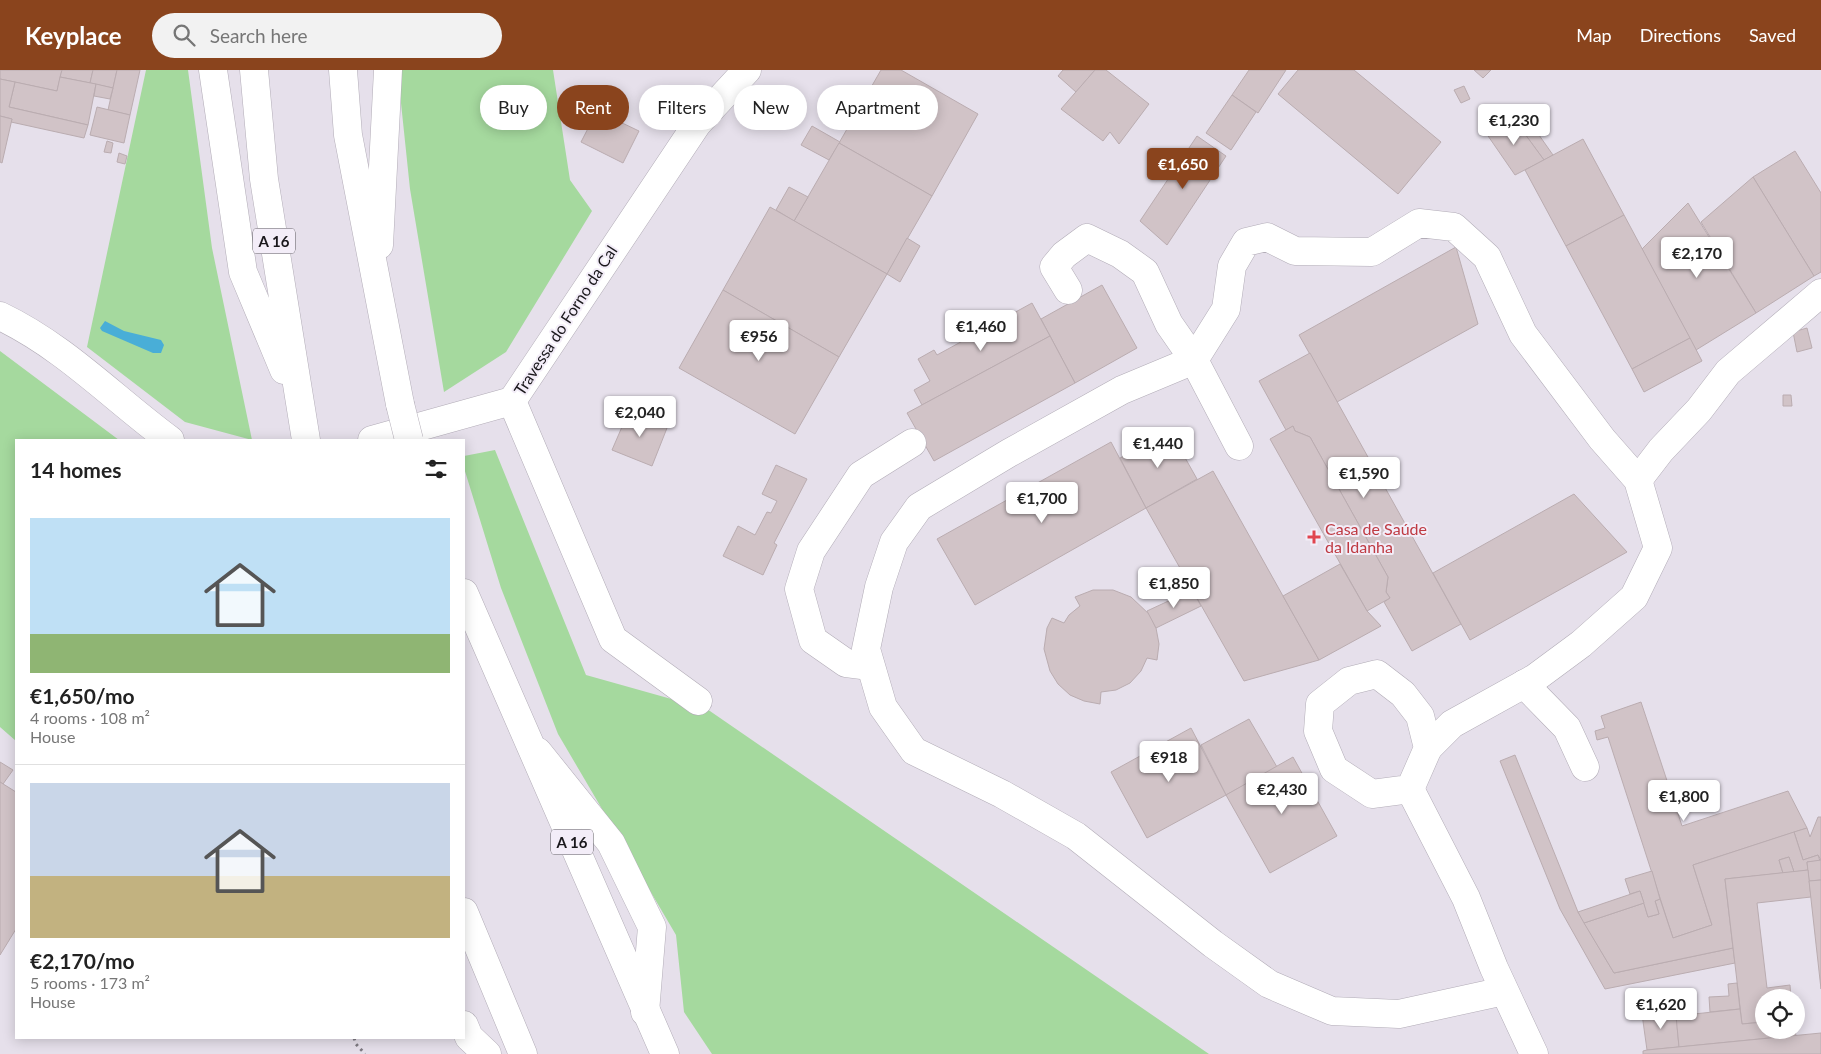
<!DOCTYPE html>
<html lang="en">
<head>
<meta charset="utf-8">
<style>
	body { margin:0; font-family:Lato,sans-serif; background:#f2f2f2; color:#222; height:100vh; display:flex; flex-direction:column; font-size:19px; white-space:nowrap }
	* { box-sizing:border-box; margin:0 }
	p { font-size:16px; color:#767676 }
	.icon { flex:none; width:28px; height:28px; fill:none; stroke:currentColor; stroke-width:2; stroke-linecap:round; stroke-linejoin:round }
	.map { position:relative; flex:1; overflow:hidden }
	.sheet { position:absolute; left:15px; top:369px; width:450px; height:600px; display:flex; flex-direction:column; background:#fff; border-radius:0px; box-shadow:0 2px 12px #0003 }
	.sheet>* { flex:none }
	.guide { position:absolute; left:480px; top:15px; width:475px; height:45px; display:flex; gap:10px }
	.fabs { position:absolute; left:1755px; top:919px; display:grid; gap:10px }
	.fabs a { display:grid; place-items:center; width:50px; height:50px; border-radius:50%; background:#fff; box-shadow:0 2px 12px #0003; font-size:25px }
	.price { position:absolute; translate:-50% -42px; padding:0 11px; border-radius:5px; background:#fff; color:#222; font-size:16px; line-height:32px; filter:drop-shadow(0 1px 2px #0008) }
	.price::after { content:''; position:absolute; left:50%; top:30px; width:15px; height:11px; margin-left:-8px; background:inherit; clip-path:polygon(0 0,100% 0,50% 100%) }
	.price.selected { background:#8a441d; color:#fff }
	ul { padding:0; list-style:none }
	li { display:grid; align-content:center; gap:10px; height:265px; padding:0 15px }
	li+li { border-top:1px solid #e0e0e0 }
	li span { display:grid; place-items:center; height:155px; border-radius:0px; color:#555 }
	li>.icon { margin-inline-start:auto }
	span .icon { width:90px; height:90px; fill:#fffc; stroke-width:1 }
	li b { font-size:21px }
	h2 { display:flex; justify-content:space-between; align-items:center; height:60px; padding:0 15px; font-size:21px }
	.chip { padding:0 18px; border-radius:22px; background:#fff; box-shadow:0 2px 12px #0003; font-size:18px; line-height:45px }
	.chip.selected { background:#8a441d; color:#fff }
	header { display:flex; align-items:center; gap:30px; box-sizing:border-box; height:70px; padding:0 25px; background:#8a441d; color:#fff }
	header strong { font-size:24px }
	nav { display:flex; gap:28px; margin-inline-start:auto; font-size:18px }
	.search { width:350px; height:45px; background:#f2f2f2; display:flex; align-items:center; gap:12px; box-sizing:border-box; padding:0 18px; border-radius:28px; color:#767676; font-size:19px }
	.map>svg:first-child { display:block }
	.green { fill:#a5d99e }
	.water { fill:#49aed7 }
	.building { fill:#d1c3c7; stroke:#baacb0 }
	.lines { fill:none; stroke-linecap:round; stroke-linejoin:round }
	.minor-casing { stroke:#b2acb7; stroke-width:29 }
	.highway-casing { stroke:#b2acb7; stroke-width:29 }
	.path { stroke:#7e7a82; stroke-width:3; stroke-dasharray:2.5 4; stroke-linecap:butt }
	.minor { stroke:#fff; stroke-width:28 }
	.highway { stroke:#fff; stroke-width:28 }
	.highway-bridge-casing { stroke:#b2acb7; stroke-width:29; stroke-linecap:butt }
	.highway-bridge { stroke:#fff; stroke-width:28 }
	.health-dot { fill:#e0444e; stroke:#f3edf8; stroke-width:2 }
	.labels { text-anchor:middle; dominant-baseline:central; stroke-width:4; stroke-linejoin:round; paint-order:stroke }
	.shield { fill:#f3edf8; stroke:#5b585e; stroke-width:1 }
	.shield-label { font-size:15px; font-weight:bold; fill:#1a181c }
	.street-label { font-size:16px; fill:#1a181c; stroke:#f3edf8 }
	.health-label { font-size:16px; fill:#be3a42; stroke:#f3edf8; text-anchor:start }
</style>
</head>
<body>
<header>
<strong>Keyplace</strong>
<div class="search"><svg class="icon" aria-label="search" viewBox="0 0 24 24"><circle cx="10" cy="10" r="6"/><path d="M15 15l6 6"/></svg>Search here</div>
<nav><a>Map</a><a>Directions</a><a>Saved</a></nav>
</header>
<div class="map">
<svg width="1821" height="984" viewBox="0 0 1821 984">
	<rect width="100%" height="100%" fill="#e6e0eb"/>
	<g class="green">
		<path d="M146 0H188L212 178 252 370 185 352 87 277Z"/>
		<path d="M402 0H553L570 110 592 141 506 282 444 322 410 119 399 14Z"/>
		<path d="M0 281 119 370H16V671L0 657Z"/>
		<path d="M495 380 586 605 707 639 1209 984H712L684 942 676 865 558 664 501 518 464 398V386Z"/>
	</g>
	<path class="water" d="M105 251 124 261 161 270 164 275 161 283H153L102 261 100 258Z"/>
	<g class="building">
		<path d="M0 0H62L57 21 0 9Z"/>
		<path d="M62 0H93L90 13 60 7Z"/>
		<path d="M93 0H117L113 18 90 13Z"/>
		<path d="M117 0H140L130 45 108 40Z"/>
		<path d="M881 0H901L978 44 932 126 839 73Z"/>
		<path d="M1063 0H1062H1095L1076 22 1058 6Z"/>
		<path d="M1095 0H1106L1149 34 1119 74 1110 62 1103 71 1061 39Z"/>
		<path d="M1249 0H1286L1258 43 1232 25Z"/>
		<path d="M1298 0H1354L1441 72 1398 124 1278 24Z"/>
		<path d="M1474 0H1491L1483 8Z"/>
		<path d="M60 7 96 14 88 55 9 37 15 12 57 21Z"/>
		<path d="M0 9 15 12 9 37 88 55 84 68 11 52 12 49 0 46Z"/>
		<path d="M96 14 113 18 110 29 94 26Z"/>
		<path d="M1464 16 1470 29 1461 33 1454 20Z"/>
		<path d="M1232 25 1256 42 1231 80 1206 63Z"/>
		<path d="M97 37 130 45 124 73 90 65Z"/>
		<path d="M1520 38 1553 85 1544 90 1511 45Z"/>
		<path d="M597 41 639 61 623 93 581 72Z"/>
		<path d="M1511 45 1544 90 1515 105 1486 63Z"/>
		<path d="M0 46 12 49 2 93 0 92Z"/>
		<path d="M812 56 840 72 829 90 801 75Z"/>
		<path d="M1197 66 1226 86 1167 175 1140 151Z"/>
		<path d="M1583 69 1624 145 1566 176 1525 100Z"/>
		<path d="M107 71 113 73 111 83 104 82Z"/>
		<path d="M839 73 932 126 887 204 794 151Z"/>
		<path d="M1795 81 1821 123V202L1814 206 1753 107Z"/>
		<path d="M119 83 127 86 125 94 117 92Z"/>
		<path d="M1753 107 1814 206 1756 243 1701 152Z"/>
		<path d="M789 117 808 127 794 151 776 140Z"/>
		<path d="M1688 133 1756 243 1696 280 1642 179Z"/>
		<path d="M770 137 887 204 839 287 723 220Z"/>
		<path d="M1624 145 1690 268 1632 299 1566 176Z"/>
		<path d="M907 168 920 176 900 212 887 204Z"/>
		<path d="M1456 177 1478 254 1337 332 1299 265Z"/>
		<path d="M1102 215 1137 278 1075 313 1041 249Z"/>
		<path d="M723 220 839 287 795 364 679 298Z"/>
		<path d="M1032 233 1050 266 922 335 914 320 930 311 918 289 934 280 937 285Z"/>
		<path d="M1807 258 1812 278 1797 282 1793 262Z"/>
		<path d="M1050 266 1075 313 934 391 907 343Z"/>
		<path d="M1690 268 1702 291 1644 322 1632 299Z"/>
		<path d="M1310 283 1461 554 1412 581 1384 532 1390 528 1386 522 1388 507 1310 367 1295 361 1293 356 1286 360 1259 311Z"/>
		<path d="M1783 325H1791L1792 336H1783Z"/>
		<path d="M631 336 645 341 642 348 667 358 652 396 612 380Z"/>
		<path d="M1293 356 1295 361 1310 367 1388 507 1386 522 1390 528 1367 541 1270 369Z"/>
		<path d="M1170 361 1197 409 1146 438 1120 388Z"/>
		<path d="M1111 372 1146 438 975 535 937 469Z"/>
		<path d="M776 395 807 409 774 473 777 475 763 505 723 486 738 456 755 465 767 442 771 443 777 431 762 424Z"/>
		<path d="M1213 401 1283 526 1319 590 1244 611 1146 438Z"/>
		<path d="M1574 424 1627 482 1470 570 1433 503Z"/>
		<path d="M1340 494 1367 541 1381 556 1319 590 1283 526Z"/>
		<path d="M1093 520H1113L1131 527 1150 545 1156 558 1159 574 1157 590 1147 588 1141 601 1130 613 1116 620 1101 622 1100 634 1084 631 1070 625 1058 614 1050 601 1044 579 1047 558 1052 548 1064 553 1069 545 1080 536 1075 527Z"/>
		<path d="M1192 520 1201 536 1156 558 1147 541Z"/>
		<path d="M1641 632 1682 756 1788 721 1807 758 1693 795 1712 855 1673 868 1608 667 1597 670 1595 661 1605 658 1601 646Z"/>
		<path d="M1249 649 1277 697 1226 725 1201 675Z"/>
		<path d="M1191 658 1226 725 1147 768 1111 702Z"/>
		<path d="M1515 685 1578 842 1614 903 1733 878 1735 893 1605 919 1560 839 1500 691Z"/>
		<path d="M1293 687 1337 766 1270 803 1226 725Z"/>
		<path d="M0 692 13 700 3 714 0 712Z"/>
		<path d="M0 712 16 722V859L0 885Z"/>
		<path d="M1818 747H1821V790L1818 785 1803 790 1794 762 1807 758 1810 767Z"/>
		<path d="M1794 762 1803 790 1818 785 1820 791 1807 792 1808 800 1794 802 1789 787 1779 790 1783 803 1725 809 1733 878 1614 903 1584 853 1644 833 1648 847 1659 844 1655 831 1660 829 1673 868 1712 855 1693 795Z"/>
		<path d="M1789 787 1794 802 1783 803 1779 790Z"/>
		<path d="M1821 790V810L1809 811 1807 792Z"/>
		<path d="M1808 800 1811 827 1757 833 1767 918 1790 915 1791 928H1764V952L1742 954 1725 809Z"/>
		<path d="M1652 801 1660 829 1655 831 1659 844 1648 847 1640 821 1630 824 1625 809Z"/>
		<path d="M1821 810V919L1809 811Z"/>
		<path d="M1640 821 1644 833 1584 853 1578 842Z"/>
		<path d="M1737 913 1740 939 1710 942 1709 927 1729 926 1728 914Z"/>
		<path d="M1675 933 1679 977 1647 980 1642 944 1666 942Z"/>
		<path d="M1740 939 1742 954 1764 952V960H1779V967L1679 977 1676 946Z"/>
		<path d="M1779 960H1795L1796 966 1779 967Z"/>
		<path d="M1821 963V984H1643V981L1647 980Z"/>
	</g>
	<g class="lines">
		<defs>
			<g id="minor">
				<path d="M1068 220 1054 197 1064 185 1087 168 1120 184 1145 202 1169 254 1194 290 1239 376"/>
				<path d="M0 246C65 277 113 328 170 370"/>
				<path d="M372 370 512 331"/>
				<path d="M1638 410 1661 380 1699 340 1728 302 1821 223"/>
				<path d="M870 596 846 593 813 570 799 519 811 481 861 405 912 373"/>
				<path d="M1377 604 1403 624 1420 646 1428 678 1410 719 1372 724 1334 699 1318 661 1320 634 1349 611Z"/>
				<path d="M1524 614 1567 658 1585 697"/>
				<path d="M698 631 613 569 512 331 697 54 747 0"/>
				<path d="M1428 678 1452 654 1535 608 1581 574 1634 527 1658 478 1638 410 1602 369 1523 264 1487 187 1454 157 1419 153 1372 182 1295 181 1267 167 1246 172 1232 196 1226 239 1194 290 1122 320 1009 383 919 437 894 472 879 517 866 579 883 637 914 681 1002 724 1076 766 1213 874 1269 914 1332 941 1399 944 1504 921"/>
				<path d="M538 682 611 773 652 857 645 942"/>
				<path d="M1410 719 1466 828 1494 898 1534 984"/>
				<path d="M464 955 469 967 487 984"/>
			</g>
			<g id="highway">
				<path d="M213 0 243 202 284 300"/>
				<path d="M254 0 264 109 306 370"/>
				<path d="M343 0 348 65 400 334"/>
				<path d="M379 175 388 0"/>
				<path d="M464 523 665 984"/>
				<path d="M464 842 523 984"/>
			</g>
		</defs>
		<use href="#minor" class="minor-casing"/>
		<use href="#highway" class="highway-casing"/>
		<path class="path" d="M354 968 356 974 365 984"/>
		<use href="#minor" class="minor"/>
		<use href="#highway" class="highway"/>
		<defs>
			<path id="highway-bridge" d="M400 334 409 370"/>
		</defs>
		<use href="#highway-bridge" class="highway-bridge-casing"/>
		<use href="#highway-bridge" class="highway-bridge"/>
	</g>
	<path class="health-dot" d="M1311.5 459.5h5v5h5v5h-5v5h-5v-5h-5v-5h5z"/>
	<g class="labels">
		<g class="shield">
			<rect x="253" y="158.5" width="42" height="25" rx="4"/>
			<rect x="551" y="759.5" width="42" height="25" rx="4"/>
		</g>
		<g class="shield-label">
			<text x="274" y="171">A 16</text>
			<text x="572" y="772">A 16</text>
		</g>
		<g class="street-label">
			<text transform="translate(565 250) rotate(-57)">Travessa do Forno da Cal</text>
		</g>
		<g class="health-label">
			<text x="1325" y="458">Casa de Saúde<tspan x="1325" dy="18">da Idanha</tspan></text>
		</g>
	</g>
</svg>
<div class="fabs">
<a><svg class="icon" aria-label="locate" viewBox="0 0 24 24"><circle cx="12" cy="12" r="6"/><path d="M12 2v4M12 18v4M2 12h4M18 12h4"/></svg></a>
</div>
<b class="price" style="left:1514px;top:76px">€1,230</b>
<b class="price selected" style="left:1183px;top:120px">€1,650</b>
<b class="price" style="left:1697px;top:209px">€2,170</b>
<b class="price" style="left:981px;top:282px">€1,460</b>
<b class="price" style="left:759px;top:292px">€956</b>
<b class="price" style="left:640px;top:368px">€2,040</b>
<b class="price" style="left:1158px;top:399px">€1,440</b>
<b class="price" style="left:1364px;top:429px">€1,590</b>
<b class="price" style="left:1042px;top:454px">€1,700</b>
<b class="price" style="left:1174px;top:539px">€1,850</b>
<b class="price" style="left:1169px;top:713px">€918</b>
<b class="price" style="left:1282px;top:745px">€2,430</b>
<b class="price" style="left:1684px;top:752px">€1,800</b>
<b class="price" style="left:1661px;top:960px">€1,620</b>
<div class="guide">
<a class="chip">Buy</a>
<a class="chip selected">Rent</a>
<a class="chip">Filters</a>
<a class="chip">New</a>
<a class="chip">Apartment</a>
</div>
<section class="sheet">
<h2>14 homes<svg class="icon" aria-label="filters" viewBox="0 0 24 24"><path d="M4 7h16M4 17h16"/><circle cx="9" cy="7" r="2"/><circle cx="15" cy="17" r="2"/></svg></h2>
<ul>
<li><span style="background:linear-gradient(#bfe0f5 75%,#8fb573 0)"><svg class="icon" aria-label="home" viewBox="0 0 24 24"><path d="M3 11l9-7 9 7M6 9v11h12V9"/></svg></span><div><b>€1,650/mo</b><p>4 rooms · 108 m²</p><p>House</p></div></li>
<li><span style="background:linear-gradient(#c9d6e8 60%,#c2b280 0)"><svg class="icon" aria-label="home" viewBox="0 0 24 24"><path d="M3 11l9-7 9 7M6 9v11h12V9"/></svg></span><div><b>€2,170/mo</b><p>5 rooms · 173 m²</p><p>House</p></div></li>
</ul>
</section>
</div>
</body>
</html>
